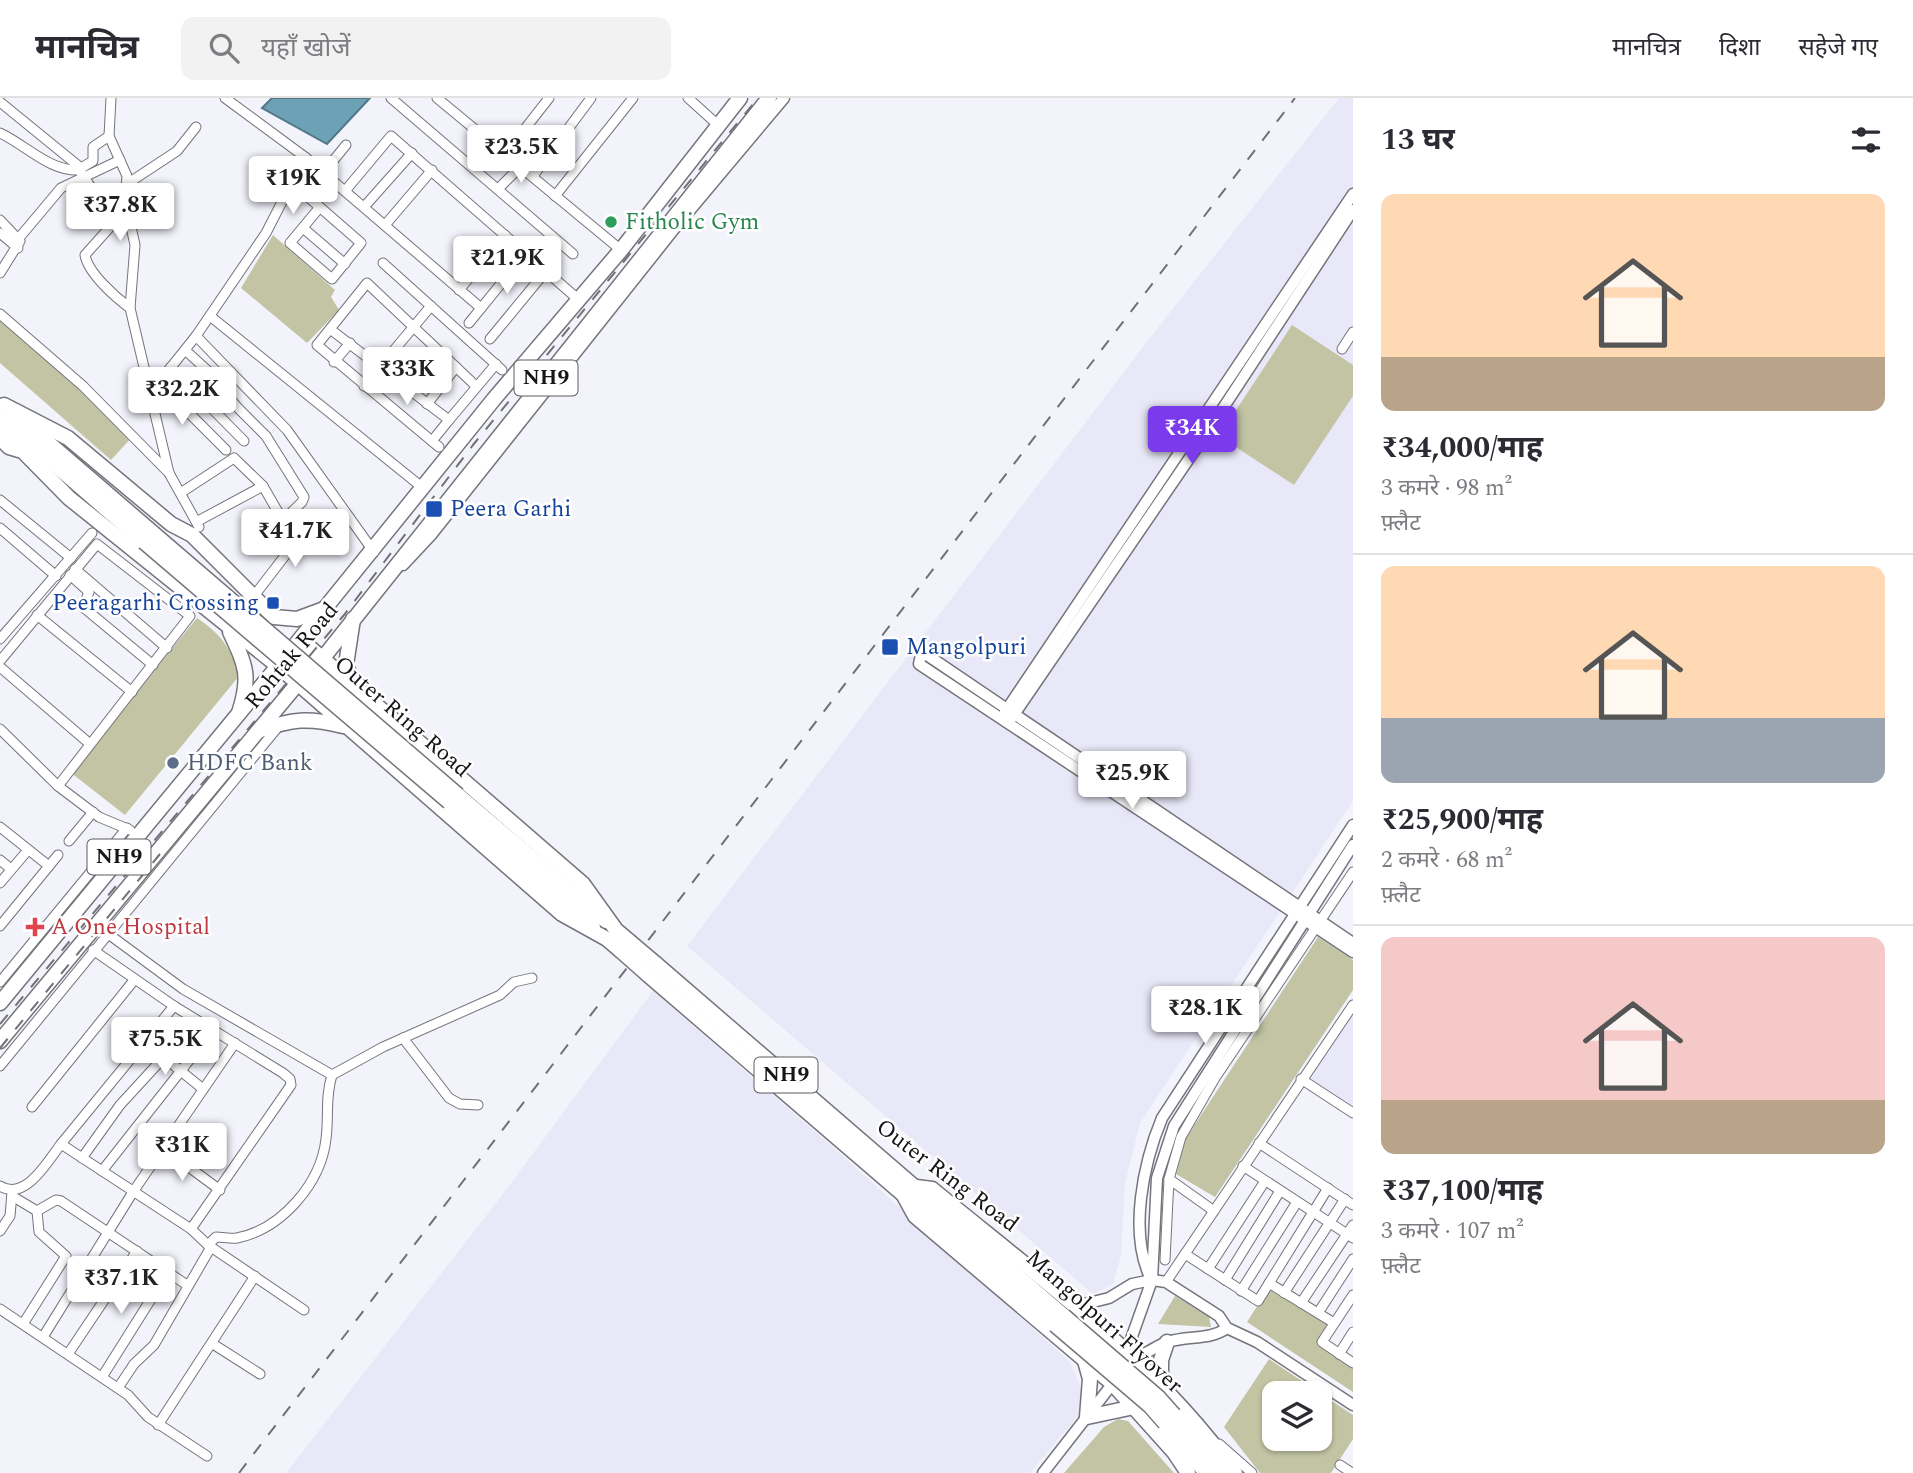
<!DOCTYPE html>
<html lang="hi">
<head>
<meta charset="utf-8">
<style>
	body { margin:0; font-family:Spectral,"Noto Sans Devanagari",serif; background:#f2f2f3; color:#2b2b33; height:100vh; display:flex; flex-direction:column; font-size:26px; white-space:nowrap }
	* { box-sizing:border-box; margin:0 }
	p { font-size:23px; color:#7c7c81 }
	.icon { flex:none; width:38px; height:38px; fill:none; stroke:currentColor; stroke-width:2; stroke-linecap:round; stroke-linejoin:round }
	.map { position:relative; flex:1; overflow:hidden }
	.sheet { display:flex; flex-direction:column; background:#fff; width:560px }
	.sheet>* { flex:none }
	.buttons { position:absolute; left:1262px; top:1283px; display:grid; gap:14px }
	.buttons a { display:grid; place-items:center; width:70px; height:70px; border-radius:14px; background:#fff; box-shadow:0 2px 5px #0004; font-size:35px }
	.price { position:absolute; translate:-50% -60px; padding:0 16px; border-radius:7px; background:#fff; color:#222; font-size:23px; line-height:46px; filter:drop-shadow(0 2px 4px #0008) }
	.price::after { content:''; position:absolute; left:50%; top:42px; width:21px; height:16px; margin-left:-10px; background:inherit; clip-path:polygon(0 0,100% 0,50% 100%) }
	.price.active { background:#7c3aed; color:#fff }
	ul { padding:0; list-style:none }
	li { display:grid; align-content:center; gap:14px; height:371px; padding:0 28px }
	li+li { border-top:2px solid #e1e1e2 }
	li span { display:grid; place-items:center; height:217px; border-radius:14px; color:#555 }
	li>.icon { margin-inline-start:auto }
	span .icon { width:126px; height:126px; fill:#fffc; stroke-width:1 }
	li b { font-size:30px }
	h2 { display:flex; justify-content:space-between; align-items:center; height:84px; padding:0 28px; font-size:30px }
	header { display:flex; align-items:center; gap:42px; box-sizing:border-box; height:98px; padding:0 35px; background:#fff; border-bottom:2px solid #e1e1e2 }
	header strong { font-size:33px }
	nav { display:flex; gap:38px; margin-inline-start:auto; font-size:24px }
	.search { width:490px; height:63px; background:#f2f2f3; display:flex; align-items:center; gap:18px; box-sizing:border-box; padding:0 24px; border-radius:14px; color:#7c7c81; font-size:26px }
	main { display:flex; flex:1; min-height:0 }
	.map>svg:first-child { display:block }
	.built { fill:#e9e8f8 }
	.green { fill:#c2c4a4; fill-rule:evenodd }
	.water { fill:#6da1b6; stroke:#537787; stroke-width:2 }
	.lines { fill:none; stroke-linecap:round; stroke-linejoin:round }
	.minor-casing { stroke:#74747c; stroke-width:11 }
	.tertiary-casing { stroke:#74747c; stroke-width:13 }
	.primary-casing { stroke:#74747c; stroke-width:17 }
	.trunk-casing { stroke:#74747c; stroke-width:17 }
	.minor { stroke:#fff; stroke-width:9 }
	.tertiary { stroke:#fff; stroke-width:10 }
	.primary { stroke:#fff; stroke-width:14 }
	.trunk { stroke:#fff; stroke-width:14 }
	.rail { stroke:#707075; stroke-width:2; stroke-dasharray:12 12; stroke-linecap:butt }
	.primary-bridge-casing { stroke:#74747c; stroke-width:17; stroke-linecap:butt }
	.trunk-bridge-casing { stroke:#74747c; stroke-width:17; stroke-linecap:butt }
	.primary-bridge { stroke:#fff; stroke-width:14 }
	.trunk-bridge { stroke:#fff; stroke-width:14 }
	.leisure-dot { fill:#2e9e5b; stroke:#fff; stroke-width:2.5 }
	.transit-dot { fill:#1a4fb4; stroke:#fff; stroke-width:2.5 }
	.service-dot { fill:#5c6f8a; stroke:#fff; stroke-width:2.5 }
	.health-dot { fill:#e0444e; stroke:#fff; stroke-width:2.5 }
	.labels { text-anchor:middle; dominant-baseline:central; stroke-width:5; stroke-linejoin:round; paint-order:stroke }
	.shield { fill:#fff; stroke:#5c5c5e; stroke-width:2 }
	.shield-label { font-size:21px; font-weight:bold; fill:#161619 }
	.leisure-label { font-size:23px; fill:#27864d; stroke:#fff; text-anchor:start }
	.transit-label { font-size:23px; fill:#164399; stroke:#fff; text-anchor:start }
	.street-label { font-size:23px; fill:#161619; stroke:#fff }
	.service-label { font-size:23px; fill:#4e5e75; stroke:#fff; text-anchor:start }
	.health-label { font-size:23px; fill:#be3a42; stroke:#fff; text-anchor:start }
</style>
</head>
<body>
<header>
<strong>मानचित्र</strong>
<div class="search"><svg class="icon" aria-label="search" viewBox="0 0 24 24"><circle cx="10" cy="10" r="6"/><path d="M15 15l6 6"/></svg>यहाँ खोजें</div>
<nav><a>मानचित्र</a><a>दिशा</a><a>सहेजे गए</a></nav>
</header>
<main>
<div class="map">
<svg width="1353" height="1375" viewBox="0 0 1353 1375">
	<rect width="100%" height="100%" fill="#f3f3fc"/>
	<g class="built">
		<path d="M1339 0H1353V703L1140 1025 1125 1085 1121 1158 1113 1186 1093 1196 687 848 1149 241Z"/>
		<path d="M653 893 835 1051 1069 1263 1082 1292 1078 1318 1030 1375H286L503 1096Z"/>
		<path d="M1353 914V1011L1308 982Z"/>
	</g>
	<g class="green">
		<path d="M273 137 335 192 331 199 339 212 307 245 241 190Z"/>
		<path d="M0 216 133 338 111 362 0 265Z"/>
		<path d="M1292 227 1353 267V298L1294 387 1219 338Z"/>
		<path d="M197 520C221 536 231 550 239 578L125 717 70 674Z"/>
		<path d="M1318 839 1353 862V892L1215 1099 1176 1076 1186 1040Z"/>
		<path d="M1270 1188 1331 1226 1318 1244 1353 1267V1294L1247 1224Z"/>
		<path d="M1175 1198 1209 1219 1211 1229 1158 1226Z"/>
		<path d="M1269 1261 1353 1317V1341L1331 1375H1260L1224 1329ZM1274 1295H1320V1340H1274Z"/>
		<path d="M1118 1321 1128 1323 1174 1375H1064L1104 1329Z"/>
	</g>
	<path class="water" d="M272 0H370L327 46 262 10Z"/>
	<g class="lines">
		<defs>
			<g id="minor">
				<path d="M111 0 109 38 127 78 125 102 135 147 130 210 169 375"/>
				<path d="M225 0 305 59 481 210"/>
				<path d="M391 0 573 156"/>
				<path d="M437 0 621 152"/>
				<path d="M688 0 718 27"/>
				<path d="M0 4 81 70"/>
				<path d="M0 35C26 47 50 74 80 72"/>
				<path d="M109 38 93 49V63L81 70V75L105 109 125 102"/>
				<path d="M506 55 549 0"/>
				<path d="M324 74 346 47"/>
				<path d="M533 78 591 0"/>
				<path d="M291 84 361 145 332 181 290 145 320 109"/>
				<path d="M127 86 177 53 196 29"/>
				<path d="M498 91 521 68"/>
				<path d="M345 93 391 38 579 202"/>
				<path d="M555 98 633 0"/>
				<path d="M364 109 412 55"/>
				<path d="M127 110 85 157C88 175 115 199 130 210"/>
				<path d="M0 122 20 143 0 175"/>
				<path d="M385 127 432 72"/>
				<path d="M303 130 345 166"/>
				<path d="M0 135 18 150"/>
				<path d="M19 140 61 90 120 62"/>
				<path d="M383 165 502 272"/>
				<path d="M459 192 505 137"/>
				<path d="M0 216 83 288 169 375 199 429"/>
				<path d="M210 218 423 390"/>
				<path d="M469 225 526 155"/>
				<path d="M330 231 449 322 496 266"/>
				<path d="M196 238 287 332 374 454"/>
				<path d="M490 241 546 173"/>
				<path d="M1342 251 1353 234"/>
				<path d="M185 252 207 272 237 309 266 338 304 399 302 404 261 444"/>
				<path d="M334 264 350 245"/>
				<path d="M171 269 244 343"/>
				<path d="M159 285 226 352"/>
				<path d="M364 288 431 208"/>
				<path d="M151 294 196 238 266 135 305 59"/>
				<path d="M427 306 456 269"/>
				<path d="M432 343 449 322"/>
				<path d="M439 349 317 247 367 185 476 288"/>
				<path d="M182 394 234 360 263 388 282 421"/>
				<path d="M0 402 71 460"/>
				<path d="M198 423 263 388"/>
				<path d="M0 430 56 478"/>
				<path d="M75 471 167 550"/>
				<path d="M70 477 89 494 83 509 153 567"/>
				<path d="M254 498 307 429 334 451"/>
				<path d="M37 517 132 594"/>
				<path d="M0 541 92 435"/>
				<path d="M0 563 97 446 190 518 58 688"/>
				<path d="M0 569 90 646"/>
				<path d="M0 631 58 688 99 719 130 732"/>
				<path d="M0 729 49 768"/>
				<path d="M69 743 93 714"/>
				<path d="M0 762 11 771"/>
				<path d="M0 785 28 752"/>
				<path d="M0 828 58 757"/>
				<path d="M107 835 183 891 332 977 383 949 500 897 514 884 532 880"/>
				<path d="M0 884 127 730"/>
				<path d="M403 940 449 1000 460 1006 478 1007"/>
				<path d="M145 944 203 991"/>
				<path d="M0 968 278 629"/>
				<path d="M1301 981 1353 1015"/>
				<path d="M32 1009 135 881"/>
				<path d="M1259 1045 1353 1107"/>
				<path d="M61 1046 174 908"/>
				<path d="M163 1050 220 1092"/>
				<path d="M82 1060 120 1007 164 959"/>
				<path d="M1243 1068 1353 1140"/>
				<path d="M102 1073 213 932"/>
				<path d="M1169 1081 1214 1113"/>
				<path d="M0 1088C25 1104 48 1063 61 1046L191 1131 291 987 290 981 283 975 174 908 93 852"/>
				<path d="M12 1098 37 1113 56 1102 61 1103 187 1187"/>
				<path d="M191 1131 208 1147 304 1212"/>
				<path d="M0 1133 10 1118 12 1095"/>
				<path d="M208 1147 216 1139C223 1139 231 1141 237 1140 282 1131 321 1085 326 1041 329 1018 325 999 332 977"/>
				<path d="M1185 1156 1258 1203 1328 1090"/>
				<path d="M1165 1162 1169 1081 1181 1039 1215 980 1353 774"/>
				<path d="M1208 1171 1265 1083"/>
				<path d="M1225 1182 1280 1093"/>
				<path d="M1166 1184 1353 907"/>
				<path d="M1269 1185 1334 1225"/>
				<path d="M1241 1193 1297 1104"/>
				<path d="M1284 1195 1345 1101"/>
				<path d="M1353 1197 1322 1244 1353 1265"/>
				<path d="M1301 1205 1353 1127"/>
				<path d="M0 1211 128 1297 148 1319 207 1358"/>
				<path d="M1318 1215 1353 1161"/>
				<path d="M23 1226 66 1158 39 1134 37 1113"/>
				<path d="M43 1239 133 1094 235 945"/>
				<path d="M213 1246 260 1276"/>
				<path d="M68 1256 137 1153"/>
				<path d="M1339 1256 1353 1234"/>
				<path d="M102 1279 168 1174"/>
				<path d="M118 1290 134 1266 154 1247 211 1149"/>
				<path d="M158 1327 255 1178"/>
				<path d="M1219 1346 1252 1375"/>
				<path d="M1340 1367 1352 1375"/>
			</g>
			<g id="tertiary">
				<path d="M403 467 432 436 675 130 784 0"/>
				<path d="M1005 614 1353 96"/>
				<path d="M1011 621 1208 333 1353 112"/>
				<path d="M1353 845 927 557H921L919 566 1353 854"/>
				<path d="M1150 1179C1129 1134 1143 1066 1162 1020L1353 727"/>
				<path d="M1070 1201 1085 1206 1109 1200 1132 1186 1152 1182 1166 1184 1219 1218 1227 1230 1257 1244 1353 1307"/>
				<path d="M1132 1257 1130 1244 1152 1182 1157 1080 1174 1028 1353 747"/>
				<path d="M1132 1257C1147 1259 1153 1248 1168 1244 1188 1237 1209 1243 1227 1230"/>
				<path d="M1043 1375 1117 1280"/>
			</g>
			<g id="primary">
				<path d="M15 316 153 435"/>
				<path d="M0 319 144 444"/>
				<path d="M0 340 9 349 19 352"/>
				<path d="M458 697 606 823"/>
				<path d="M449 704 593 829"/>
				<path d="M0 905 278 568"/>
				<path d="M0 943 298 585"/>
				<path d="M916 1089 932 1091C1039 1179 1153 1261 1235 1375"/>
				<path d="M903 1096 915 1118 1113 1286 1174 1354 1188 1375"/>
				<path d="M1085 1263 1090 1281 1087 1319 1134 1309"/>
				<path d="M1161 1286V1262L1167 1244"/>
			</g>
			<g id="trunk">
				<path d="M4 307 68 340 171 426 192 437 274 519 297 521 324 511"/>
				<path d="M0 330 69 400 278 568 562 816 607 841 621 853"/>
				<path d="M230 534C246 568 251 578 239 615"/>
				<path d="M301 542 583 786 616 832 629 843"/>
				<path d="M284 561 494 301 621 152 740 0"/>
				<path d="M303 580 323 560 769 0"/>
				<path d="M353 586 346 567 353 521"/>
				<path d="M258 633C292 621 308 619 343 628"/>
				<path d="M655 865 1064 1218"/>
				<path d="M647 876 1055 1227"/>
				<path d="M1174 1317 1221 1375"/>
				<path d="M1165 1325 1206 1375"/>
			</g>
		</defs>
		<use href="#minor" class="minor-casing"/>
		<use href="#tertiary" class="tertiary-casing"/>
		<use href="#primary" class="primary-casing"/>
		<use href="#trunk" class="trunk-casing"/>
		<use href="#minor" class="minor"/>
		<use href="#tertiary" class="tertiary"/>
		<use href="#primary" class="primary"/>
		<use href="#trunk" class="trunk"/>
		<g class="rail">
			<path d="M0 926 344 517 473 347 758 0"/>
			<path d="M0 950 160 756"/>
			<path d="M239 1375 1295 0"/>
		</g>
		<defs>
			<g id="primary-bridge">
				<path d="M153 435 458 697"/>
				<path d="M144 444 449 704"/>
			</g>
			<g id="trunk-bridge">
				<path d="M629 843 655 865"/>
				<path d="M621 853 647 876"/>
				<path d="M1064 1218 1158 1299 1174 1317"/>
				<path d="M1055 1227 1150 1308 1165 1325"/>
			</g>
		</defs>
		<use href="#primary-bridge" class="primary-bridge-casing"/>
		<use href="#trunk-bridge" class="trunk-bridge-casing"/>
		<use href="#primary-bridge" class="primary-bridge"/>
		<use href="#trunk-bridge" class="trunk-bridge"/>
	</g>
	<circle class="leisure-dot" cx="611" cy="124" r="7"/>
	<g class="transit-dot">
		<rect x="425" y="402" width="18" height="18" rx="3.5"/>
		<rect x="266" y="498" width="14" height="14" rx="3.5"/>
		<rect x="881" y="540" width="18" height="18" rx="3.5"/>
	</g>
	<circle class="service-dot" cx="173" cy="665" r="7"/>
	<path class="health-dot" d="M31.5 818.5h7v7h7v7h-7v7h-7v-7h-7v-7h7z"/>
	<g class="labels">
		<g class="shield">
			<rect x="514.5" y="262.5" width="63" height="35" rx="5"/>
			<rect x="87.5" y="741.5" width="63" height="35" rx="5"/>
			<rect x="754.5" y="959.5" width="63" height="35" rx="5"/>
		</g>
		<g class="shield-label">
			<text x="546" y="280">NH9</text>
			<text x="119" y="759">NH9</text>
			<text x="786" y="977">NH9</text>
		</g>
		<g class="leisure-label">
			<text x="625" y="124">Fitholic Gym</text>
		</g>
		<g class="transit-label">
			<text x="450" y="411">Peera Garhi</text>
			<text x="259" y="505" text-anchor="end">Peeragarhi Crossing</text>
			<text x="906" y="549">Mangolpuri</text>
		</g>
		<g class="street-label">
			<text transform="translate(292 558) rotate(-50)">Rohtak Road</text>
			<text transform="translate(402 619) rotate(41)">Outer Ring Road</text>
			<text transform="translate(947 1078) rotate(37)">Outer Ring Road</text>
			<text transform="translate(1104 1224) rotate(42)">Mangolpuri Flyover</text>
		</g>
		<g class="service-label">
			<text x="187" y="665">HDFC Bank</text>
		</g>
		<g class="health-label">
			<text x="51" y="829">A One Hospital</text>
		</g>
	</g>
</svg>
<div class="buttons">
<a><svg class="icon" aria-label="layers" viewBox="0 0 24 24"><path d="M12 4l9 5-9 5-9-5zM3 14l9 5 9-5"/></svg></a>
</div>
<b class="price" style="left:521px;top:87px">₹23.5K</b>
<b class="price" style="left:293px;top:118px">₹19K</b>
<b class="price" style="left:120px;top:145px">₹37.8K</b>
<b class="price" style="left:507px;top:198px">₹21.9K</b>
<b class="price" style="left:407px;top:309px">₹33K</b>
<b class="price" style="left:182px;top:329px">₹32.2K</b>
<b class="price active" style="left:1192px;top:368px">₹34K</b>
<b class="price" style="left:295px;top:471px">₹41.7K</b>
<b class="price" style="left:1132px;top:713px">₹25.9K</b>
<b class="price" style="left:1205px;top:948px">₹28.1K</b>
<b class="price" style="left:165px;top:979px">₹75.5K</b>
<b class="price" style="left:182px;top:1085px">₹31K</b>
<b class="price" style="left:121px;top:1218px">₹37.1K</b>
</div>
<section class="sheet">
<h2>13 घर<svg class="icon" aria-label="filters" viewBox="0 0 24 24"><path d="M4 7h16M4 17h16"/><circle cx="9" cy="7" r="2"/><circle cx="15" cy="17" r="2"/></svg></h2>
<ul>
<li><span style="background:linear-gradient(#ffd9b3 75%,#b9a48a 0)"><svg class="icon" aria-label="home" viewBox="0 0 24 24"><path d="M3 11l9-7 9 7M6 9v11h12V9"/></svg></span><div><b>₹34,000/माह</b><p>3 कमरे · 98 m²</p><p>फ़्लैट</p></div></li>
<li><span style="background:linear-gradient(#ffd9b3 70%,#9aa5b1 0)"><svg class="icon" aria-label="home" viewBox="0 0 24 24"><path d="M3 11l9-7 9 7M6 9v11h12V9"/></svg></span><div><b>₹25,900/माह</b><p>2 कमरे · 68 m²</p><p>फ़्लैट</p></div></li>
<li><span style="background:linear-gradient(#f6c9c9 75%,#b9a48a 0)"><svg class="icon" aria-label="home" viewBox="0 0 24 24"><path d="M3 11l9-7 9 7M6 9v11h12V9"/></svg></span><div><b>₹37,100/माह</b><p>3 कमरे · 107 m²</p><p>फ़्लैट</p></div></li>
</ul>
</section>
</main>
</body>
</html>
